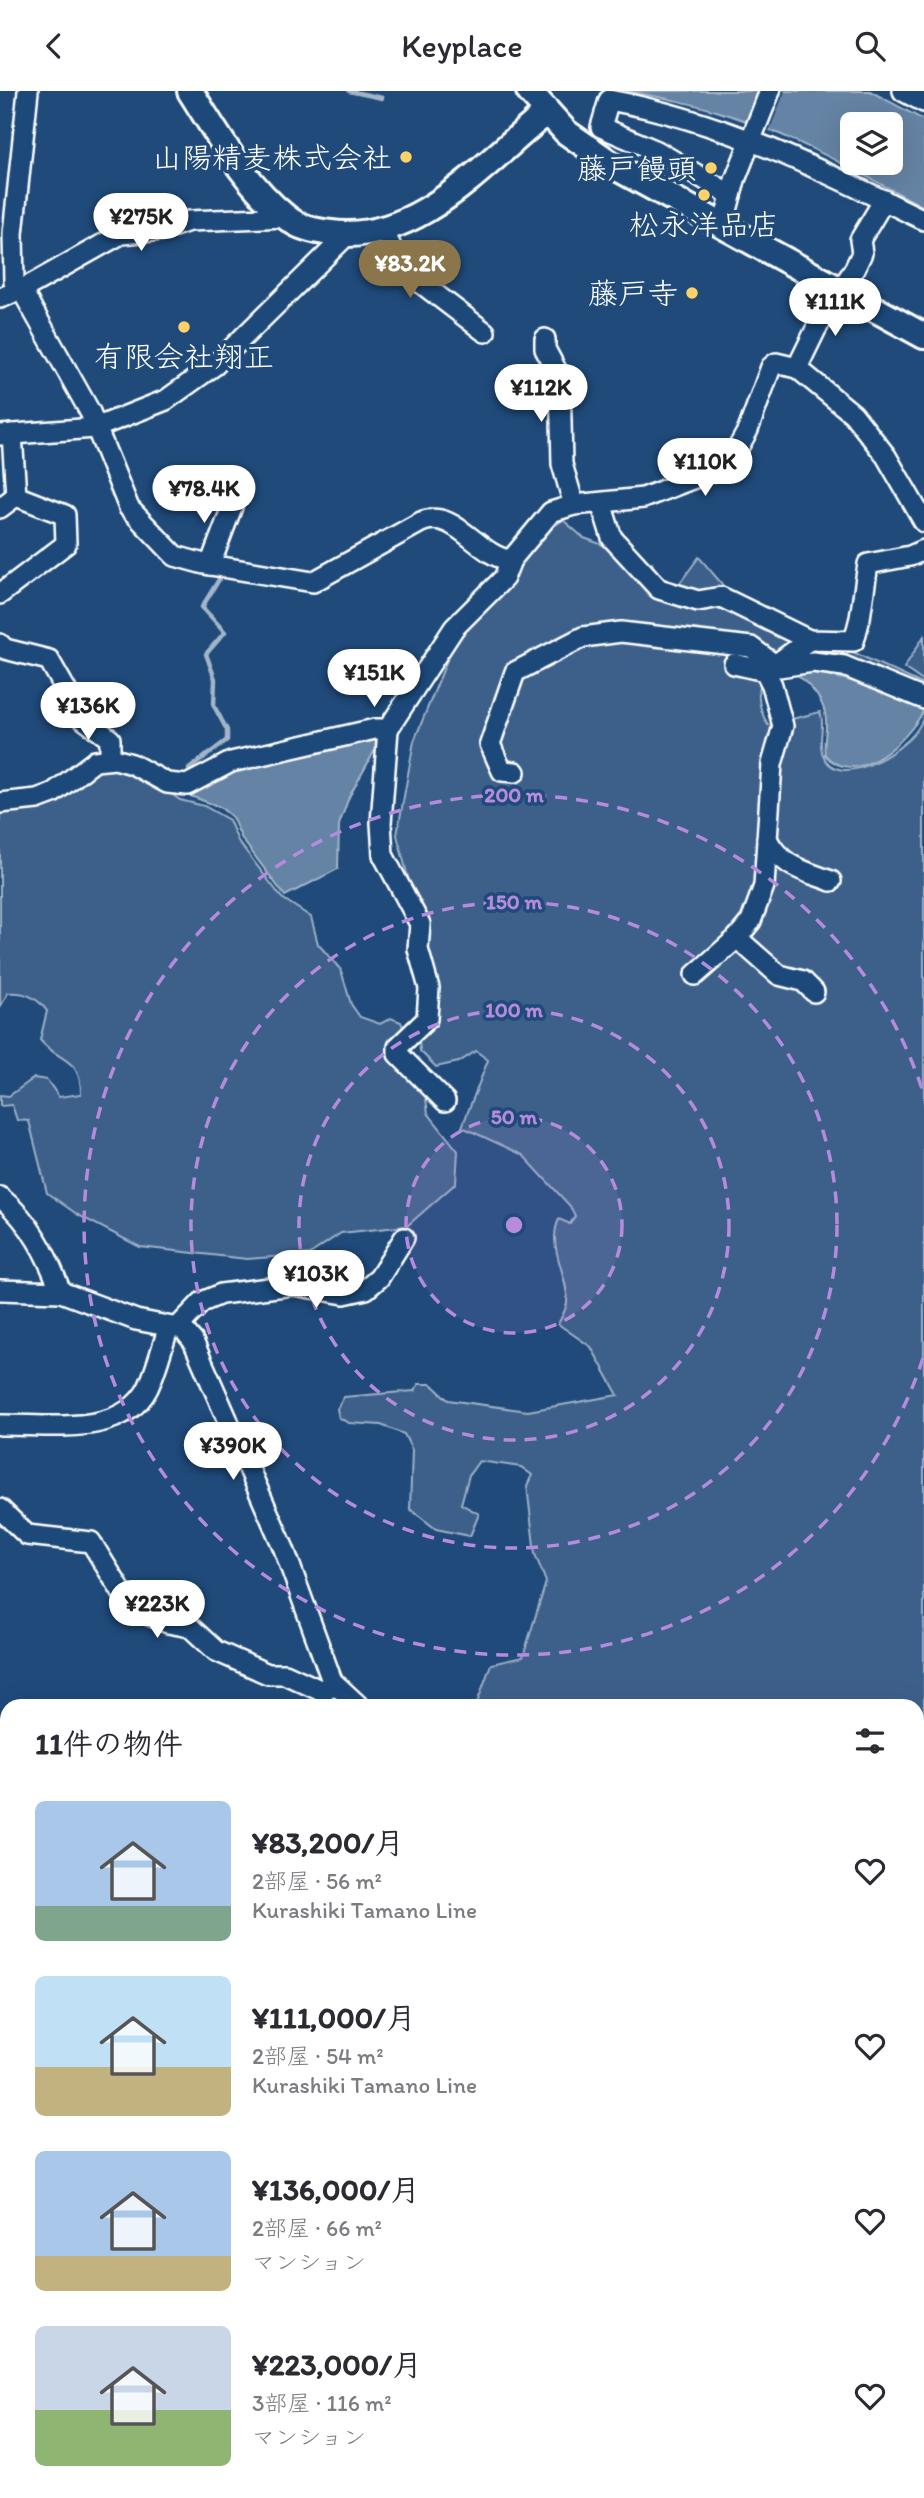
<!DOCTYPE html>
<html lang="ja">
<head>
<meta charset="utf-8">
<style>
	body { margin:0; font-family:Itim,"Klee One",sans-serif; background:#f2f2f3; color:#2b2b33; height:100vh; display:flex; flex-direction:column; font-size:26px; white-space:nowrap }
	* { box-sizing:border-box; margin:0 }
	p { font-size:23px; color:#7c7c81 }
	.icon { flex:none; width:38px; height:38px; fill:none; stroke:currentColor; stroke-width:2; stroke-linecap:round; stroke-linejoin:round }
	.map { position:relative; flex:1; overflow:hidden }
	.panel { position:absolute; left:0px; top:1608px; width:924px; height:800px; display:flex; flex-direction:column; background:#fff; border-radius:21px 21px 0 0; box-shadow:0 7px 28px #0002 }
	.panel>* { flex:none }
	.fabs { position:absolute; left:840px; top:21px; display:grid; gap:14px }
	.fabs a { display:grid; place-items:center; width:63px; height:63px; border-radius:10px; background:#fff; box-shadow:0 7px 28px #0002; font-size:35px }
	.price { position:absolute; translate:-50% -60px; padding:0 16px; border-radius:24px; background:#fff; color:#222; font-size:23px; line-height:46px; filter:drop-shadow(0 2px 4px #0008) }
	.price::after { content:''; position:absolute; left:50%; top:42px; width:21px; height:16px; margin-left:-10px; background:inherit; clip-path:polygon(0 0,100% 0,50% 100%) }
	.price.active { background:#8a764a; color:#fff }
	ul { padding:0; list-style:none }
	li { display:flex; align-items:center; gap:21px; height:175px; padding:0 35px }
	li span { display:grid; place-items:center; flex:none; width:196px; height:140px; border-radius:10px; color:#555 }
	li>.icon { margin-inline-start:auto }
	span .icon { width:84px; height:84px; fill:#fffc; stroke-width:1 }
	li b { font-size:30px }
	h2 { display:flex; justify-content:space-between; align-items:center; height:84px; padding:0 35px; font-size:30px }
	header { display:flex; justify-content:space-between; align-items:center; height:91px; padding:0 35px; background:#fff; font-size:32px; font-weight:600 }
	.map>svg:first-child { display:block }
	.green { fill:#3c618b; stroke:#9eb0c5; stroke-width:2 }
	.water { fill:#6583a4; stroke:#a3b5c8; stroke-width:2; fill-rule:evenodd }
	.pier { fill:#1f4a7a }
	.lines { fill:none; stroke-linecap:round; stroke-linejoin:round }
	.stream { stroke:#a3b5c8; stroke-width:4.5 }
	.minor-casing { stroke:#fff; stroke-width:24 }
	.major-casing { stroke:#fff; stroke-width:30 }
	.minor { stroke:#1f4a7a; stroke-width:19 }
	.major { stroke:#1f4a7a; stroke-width:24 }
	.ring { fill:none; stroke:#b68bdc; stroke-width:3.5; stroke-dasharray:12 9 }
	.poi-dot { fill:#ffd166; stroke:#1f4a7a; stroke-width:2.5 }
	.labels { text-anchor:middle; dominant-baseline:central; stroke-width:7; stroke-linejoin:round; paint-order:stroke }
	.poi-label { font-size:30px; fill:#fff; stroke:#1f4a7a; text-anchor:end }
	.centre { fill:#b68bdc; stroke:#1f4a7a; stroke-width:3.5 }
	.ring-label { font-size:21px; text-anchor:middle; font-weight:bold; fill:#b68bdc; stroke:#1f4a7a; stroke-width:7; stroke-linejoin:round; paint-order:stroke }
</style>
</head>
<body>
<header><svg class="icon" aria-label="back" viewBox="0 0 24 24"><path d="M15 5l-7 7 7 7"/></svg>Keyplace<svg class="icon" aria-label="search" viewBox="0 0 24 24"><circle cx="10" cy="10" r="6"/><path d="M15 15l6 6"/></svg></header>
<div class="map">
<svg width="924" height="2407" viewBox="0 0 924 2407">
	<rect width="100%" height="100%" fill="#1f4a7a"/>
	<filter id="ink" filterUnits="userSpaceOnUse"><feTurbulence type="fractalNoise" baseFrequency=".0143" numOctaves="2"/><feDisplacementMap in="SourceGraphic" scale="14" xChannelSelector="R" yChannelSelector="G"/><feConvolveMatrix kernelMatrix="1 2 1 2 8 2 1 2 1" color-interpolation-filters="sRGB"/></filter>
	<g filter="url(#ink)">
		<g class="green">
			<path d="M563 429 584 447 652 472 659 489 676 497 699 466 722 493 730 519 793 548C769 580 745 594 768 634L820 621C826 635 817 649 823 664 838 701 902 660 916 640 919 636 922 630 924 625V2035L917 2029V1615H476L491 1573 523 1566 546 1491 535 1463 527 1395 532 1384 521 1376 479 1370 469 1384 461 1413 479 1423 470 1445 436 1438 410 1418 412 1359 404 1343 381 1334 349 1332 339 1327 337 1318 344 1306 414 1300 419 1293H431L448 1309 528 1320 618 1304 591 1256 558 1233C561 1227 566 1219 567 1212 569 1184 546 1156 559 1128L570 1133 575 1125 570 1115 523 1064 462 1036 488 969 476 960 459 971 436 976 420 960 419 949 432 936 416 817 397 744 414 650 458 542 513 489 520 474 550 438Z"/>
			<path d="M924 545V591L904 577Z"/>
			<path d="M808 555 842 561 851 560 924 594V601L793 568Z"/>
			<path d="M116 676 163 697 180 709 204 715 229 729 238 750 282 807 311 826 318 853 341 879 351 913 360 926 380 933 391 927 401 931 406 943 393 953 425 1000 428 1022 458 1060 456 1092 407 1135 341 1142 310 1163 247 1168 140 1156 78 1124 47 1102 29 1030 17 1029 12 1014 0 1015V1004L9 1005 34 987 47 989 59 1006 81 1003C81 965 59 972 40 949L47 920C37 906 25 900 8 902L0 916V718L98 677Z"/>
			<path d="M7 1993V2401H917V2118L924 2116V2407H0V1994Z"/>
		</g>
		<g class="water">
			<path d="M626 0H870L924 29V116C860 82 794 44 725 23 693 12 660 6 626 0ZM852 33H891V72H852Z"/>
			<path d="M806 579 852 590 924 619C908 649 857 699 825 664 823 651 827 641 826 629 825 610 812 597 799 585Z"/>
			<path d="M371 648 380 650 349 706 339 734 338 778 285 805 242 748 232 726 220 716 188 704 227 682Z"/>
		</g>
		<path class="pier" d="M759 0H785L768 43 746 34Z"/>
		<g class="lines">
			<g class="stream">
				<path d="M349 0 382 7"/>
				<path d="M190 685 189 678 227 649V639L214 615 215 588 206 563 225 541 202 516 223 482"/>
			</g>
			<defs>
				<g id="minor">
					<path d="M28 0 13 143 14 191 25 205 90 321 129 417 175 465 204 473 313 491 421 431C455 416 479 467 511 469L551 421 574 414 643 407 723 376 734 364 748 339 771 276 776 272 797 277 853 323 886 365 924 431"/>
					<path d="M903 0 924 11"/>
					<path d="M731 104 657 60 601 36 609 9C724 30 820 78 924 129"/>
					<path d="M723 135 735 89 770 0"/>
					<path d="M384 140 400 176 485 241"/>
					<path d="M0 207 25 197 121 143 163 139 189 130 286 126"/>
					<path d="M545 248V258L560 286 562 373 574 414"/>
					<path d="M797 277 816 238 855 177 862 162 860 149 884 109"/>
					<path d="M12 343 16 405"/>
					<path d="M0 344 95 337 166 309 215 274 347 144"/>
					<path d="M601 412 612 447 659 498 698 510 721 506 809 549 854 550 860 527 868 473 910 465 924 459"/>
					<path d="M0 417 16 405"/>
					<path d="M210 474 232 416"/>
					<path d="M0 503 66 453 65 424 16 405"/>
					<path d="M0 553 5 558 49 569 82 627 110 648V668"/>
					<path d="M734 573 765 580 775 574 779 576 813 571 844 575 924 608"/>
					<path d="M388 638 381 732 383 764 420 833 418 858 429 897 427 928 398 956V963L445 1010"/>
					<path d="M515 681 502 680 490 653 515 581 583 546 621 541 751 556 775 574 809 549"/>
					<path d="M0 712 37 708 53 702 95 670 115 668 132 673 167 692 187 694 231 671 375 638H388L454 537 504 487 511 469"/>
					<path d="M767 748C782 776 802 779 831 790"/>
					<path d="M737 847 779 884 803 890 814 901"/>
					<path d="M695 884 737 847 751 830 764 795 772 673 783 635 772 594 765 580"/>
					<path d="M0 1106C31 1131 47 1164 61 1201"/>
					<path d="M0 1199 61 1201 136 1229 183 1238 193 1250 284 1458 332 1590 359 1615"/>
					<path d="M177 1237 202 1211 221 1203 293 1194 344 1203 366 1198 379 1187 404 1147"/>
					<path d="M0 1334C47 1333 122 1347 148 1297 157 1278 162 1255 169 1236"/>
					<path d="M0 1418 27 1444 91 1451 126 1508 140 1520 168 1532 190 1536 216 1560 268 1583H285L324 1601 332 1590"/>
					<path d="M0 1800 7 1803"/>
					<path d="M0 1983 7 1985"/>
				</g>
				<g id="major">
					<path d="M190 0C218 44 245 93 286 126 299 137 315 140 331 142 418 153 485 71 546 22"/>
					<path d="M529 0 566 41 619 78 924 245"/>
				</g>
			</defs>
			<use href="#minor" class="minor-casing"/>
			<use href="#major" class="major-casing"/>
			<use href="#minor" class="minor"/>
			<use href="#major" class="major"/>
		</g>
	</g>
	<circle cx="514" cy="1134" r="108" fill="#b68bdc" fill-opacity=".12"/>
	<g class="ring">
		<circle cx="514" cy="1134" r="108"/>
		<circle cx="514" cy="1134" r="215"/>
		<circle cx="514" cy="1134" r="323"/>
		<path d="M923 1267A430 430 0 1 1 923 1001"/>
	</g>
	<g class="poi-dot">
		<circle cx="406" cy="66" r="7"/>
		<circle cx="711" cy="77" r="7"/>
		<circle cx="704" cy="104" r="7"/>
		<circle cx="692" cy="202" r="7"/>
		<circle cx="184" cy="236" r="7"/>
	</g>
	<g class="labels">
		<g class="poi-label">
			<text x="392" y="66">山陽精麦株式会社</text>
			<text x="697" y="77">藤戸饅頭</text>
			<text x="704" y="133" text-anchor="middle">松永洋品店</text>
			<text x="678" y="202">藤戸寺</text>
			<text x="184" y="265" text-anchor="middle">有限会社翔正</text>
		</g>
	</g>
	<circle cx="514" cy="1134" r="10" class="centre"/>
	<g class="ring-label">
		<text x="514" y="711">200 m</text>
		<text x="514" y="818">150 m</text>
		<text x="514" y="926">100 m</text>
		<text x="514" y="1033">50 m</text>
	</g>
</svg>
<div class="fabs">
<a><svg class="icon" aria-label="layers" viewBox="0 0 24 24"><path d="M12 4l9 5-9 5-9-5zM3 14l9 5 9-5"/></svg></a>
</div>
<b class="price" style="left:141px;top:162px">¥275K</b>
<b class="price active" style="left:410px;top:209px">¥83.2K</b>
<b class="price" style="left:835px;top:247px">¥111K</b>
<b class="price" style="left:541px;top:333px">¥112K</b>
<b class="price" style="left:705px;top:407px">¥110K</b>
<b class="price" style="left:204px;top:434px">¥78.4K</b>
<b class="price" style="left:374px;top:618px">¥151K</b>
<b class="price" style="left:88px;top:651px">¥136K</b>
<b class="price" style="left:316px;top:1219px">¥103K</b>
<b class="price" style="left:233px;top:1391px">¥390K</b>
<b class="price" style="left:157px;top:1549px">¥223K</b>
<section class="panel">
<h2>11件の物件<svg class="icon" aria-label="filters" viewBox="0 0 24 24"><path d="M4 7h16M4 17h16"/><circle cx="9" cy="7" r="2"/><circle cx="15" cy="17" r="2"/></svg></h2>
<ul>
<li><span style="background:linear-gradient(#a9c7e8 75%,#7fa58c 0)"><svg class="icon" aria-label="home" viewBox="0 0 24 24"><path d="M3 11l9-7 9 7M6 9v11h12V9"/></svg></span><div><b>¥83,200/月</b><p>2部屋 · 56 m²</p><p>Kurashiki Tamano Line</p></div><svg class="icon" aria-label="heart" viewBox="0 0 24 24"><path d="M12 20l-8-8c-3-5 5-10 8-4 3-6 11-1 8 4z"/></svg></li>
<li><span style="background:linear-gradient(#bfe0f5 65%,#c2b280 0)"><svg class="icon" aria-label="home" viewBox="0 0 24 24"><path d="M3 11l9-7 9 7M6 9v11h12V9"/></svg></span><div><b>¥111,000/月</b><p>2部屋 · 54 m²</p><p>Kurashiki Tamano Line</p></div><svg class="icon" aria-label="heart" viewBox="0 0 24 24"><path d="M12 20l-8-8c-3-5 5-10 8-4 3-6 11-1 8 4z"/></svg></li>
<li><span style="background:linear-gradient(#a9c7e8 75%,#c2b280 0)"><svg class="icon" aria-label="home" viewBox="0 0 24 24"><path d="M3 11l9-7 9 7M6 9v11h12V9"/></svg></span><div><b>¥136,000/月</b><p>2部屋 · 66 m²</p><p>マンション</p></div><svg class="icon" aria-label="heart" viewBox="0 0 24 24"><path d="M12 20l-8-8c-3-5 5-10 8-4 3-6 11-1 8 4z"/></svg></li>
<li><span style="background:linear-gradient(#c9d6e8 60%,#8fb573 0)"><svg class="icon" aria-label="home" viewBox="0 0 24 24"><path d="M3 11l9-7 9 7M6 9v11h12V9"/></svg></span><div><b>¥223,000/月</b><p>3部屋 · 116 m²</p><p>マンション</p></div><svg class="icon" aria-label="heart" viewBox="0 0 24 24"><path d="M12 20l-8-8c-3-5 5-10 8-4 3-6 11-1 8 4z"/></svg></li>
</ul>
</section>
</div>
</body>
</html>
